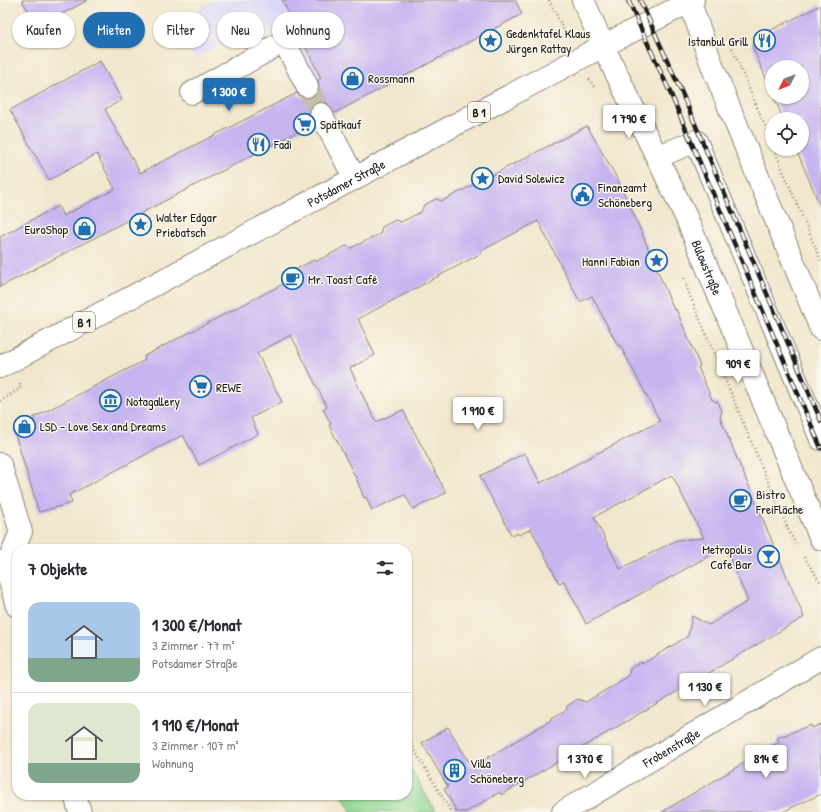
<!DOCTYPE html>
<html lang="de">
<head>
<meta charset="utf-8">
<style>
	body { margin:0; font-family:"Patrick Hand",sans-serif; background:#f7f7f7; color:#2b2b33; height:100vh; display:flex; flex-direction:column; font-size:15px; white-space:nowrap }
	* { box-sizing:border-box; margin:0 }
	p { font-size:13px; color:#7c7c81 }
	.icon { flex:none; width:22px; height:22px; fill:none; stroke:currentColor; stroke-width:2; stroke-linecap:round; stroke-linejoin:round }
	.map { position:relative; flex:1; overflow:hidden }
	.drawer { position:absolute; left:12px; top:544px; width:400px; height:256px; display:flex; flex-direction:column; background:#fff; border-radius:16px; box-shadow:0 1px 3px #0004 }
	.drawer>* { flex:none }
	.top-card { position:absolute; left:12px; top:12px; width:400px; height:36px; display:flex; gap:8px }
	.needle { width:26px; rotate:228deg }
	.buttons { position:absolute; left:765px; top:60px; display:grid; gap:8px }
	.buttons a { display:grid; place-items:center; width:44px; height:44px; border-radius:50%; background:#fff; box-shadow:0 1px 3px #0004; font-size:20px }
	.price { position:absolute; translate:-50% -34px; padding:0 9px; border-radius:4px; background:#fff; color:#222; font-size:13px; line-height:26px; filter:drop-shadow(0 1px 2px #0008) }
	.price::after { content:''; position:absolute; left:50%; top:24px; width:12px; height:9px; margin-left:-6px; background:inherit; clip-path:polygon(0 0,100% 0,50% 100%) }
	.price.current { background:#1f6fb2; color:#fff }
	ul { padding:0; list-style:none }
	li { display:flex; align-items:center; gap:12px; height:100px; padding:0 16px }
	li+li { border-top:1px solid #e1e1e2 }
	li span { display:grid; place-items:center; flex:none; width:112px; height:80px; border-radius:12px; color:#555 }
	li>.icon { margin-inline-start:auto }
	span .icon { width:48px; height:48px; fill:#fffc; stroke-width:1 }
	li b { font-size:17px }
	h2 { display:flex; justify-content:space-between; align-items:center; height:48px; padding:0 16px; font-size:17px }
	.tag { padding:0 14px; border-radius:18px; background:#fff; box-shadow:0 1px 3px #0004; font-size:14px; line-height:36px }
	.tag.current { background:#1f6fb2; color:#fff }
	.map>svg:first-child { display:block }
	.built { fill:#d9d7f8 }
	.green { fill:#8fd792; stroke:#567a57 }
	.building { fill:#c7b5f0; fill-rule:evenodd }
	.lines { fill:none; stroke-linecap:round; stroke-linejoin:round }
	.minor-tunnel { stroke:#c7beaa; stroke-width:22; stroke-dasharray:22 11; stroke-linecap:butt }
	.minor-casing { stroke:#878274; stroke-width:24 }
	.major-casing { stroke:#878274; stroke-width:24 }
	.path { stroke:#878274; stroke-width:2.5; stroke-dasharray:1 3; stroke-linecap:butt }
	.minor { stroke:#fff; stroke-width:22 }
	.major { stroke:#fff; stroke-width:22 }
	.rail-casing { stroke:#1c1c1c; stroke-width:4.5 }
	.rail { stroke:#fbf7ec; stroke-width:3; stroke-dasharray:9; stroke-linecap:butt }
	.labels { text-anchor:middle; dominant-baseline:central; stroke-width:3; stroke-linejoin:round; paint-order:stroke }
	.shield { fill:#fbf7ec; stroke:#5f5e5a; stroke-width:1 }
	.shield-label { font-size:12px; font-weight:bold; fill:#1c1c1c }
	.poi-label { font-size:13px; fill:#1c1c1c; stroke:#fbf7ec; text-anchor:start }
	.street-label { font-size:13px; fill:#1c1c1c; stroke:#fbf7ec }
</style>
</head>
<body>
<div class="map">
<svg width="821" height="812" viewBox="0 0 821 812">
	<rect width="100%" height="100%" fill="#fbf7ec"/>
	<filter id="ink" filterUnits="userSpaceOnUse"><feTurbulence type="fractalNoise" baseFrequency=".025" numOctaves="2"/><feDisplacementMap in="SourceGraphic" scale="8" xChannelSelector="R" yChannelSelector="G"/><feConvolveMatrix kernelMatrix="1 2 1 2 8 2 1 2 1" color-interpolation-filters="sRGB"/></filter>
	<filter id="wash" filterUnits="userSpaceOnUse"><feTurbulence type="fractalNoise" baseFrequency=".012" numOctaves="4" result="noise"/><feDisplacementMap in="SourceGraphic" scale="16" xChannelSelector="R" yChannelSelector="G"/><feGaussianBlur stdDeviation="0.9" result="paint"/><feColorMatrix in="noise" values="0 0 0 0 0 0 0 0 0 0 0 0 0 0 0 0 0 1.4 0 .05"/><feComposite in="paint" operator="in"/></filter>
	<g filter="url(#wash)">
		<rect width="100%" height="100%" fill="#f2e7cd"/>
		<path class="built" d="M214 0H516L522 14 316 123 264 22 194 59 175 21Z"/>
		<path class="green" d="M407 763 436 812H352L342 795H407Z"/>
		<g id="blocks">
			<g class="building">
				<path d="M22 0H88L49 21 46 17 35 23Z"/>
				<path d="M282 0H515L522 14 335 113 327 103 322 102 316 103 311 107 309 113 312 124 0 287V237L58 206 63 216 115 189 97 154 49 180 10 110 100 61 122 100 105 109 140 173 297 93 301 97 307 98 313 97 317 93 319 86 318 80 321 78Z"/>
				<path d="M821 5V208L796 149H802V119H783L774 97H802V67H772V92L752 46 755 38Z"/>
				<path d="M587 126 618 180 635 217 674 310 676 309 700 366 698 367 712 400 718 402 722 411 720 418 804 617 501 795 500 792 466 812H457L444 789 448 787 422 743 448 727 472 767 551 720 550 719 566 710 567 706 578 699 586 702 629 676 630 669 641 662 644 663 688 636 692 616 709 625 748 601 725 547 586 624 564 581 559 583 531 529 519 535 518 533 512 536 480 476 525 453 540 483 660 421 620 345 618 346 592 296 580 302 538 221 481 251 482 253 358 319 375 355 350 368 361 392 376 422 403 410 446 493 413 509 405 495 372 510 366 497 364 498 357 480 329 425 331 424 323 409 327 407 291 335 257 353 282 402 251 418 258 434 199 465 183 435 69 495 72 503 39 512 14 431 35 421 33 418 145 360 144 356 287 282 284 276 300 267 314 260 315 262 346 246 351 248 380 234 382 227 395 220 401 222 421 212 424 205 436 199 442 201ZM672 475 704 538 677 540 620 569 594 517Z"/>
				<path d="M821 724V794L782 812H662L779 742 777 738 811 725 812 728Z"/>
			</g>
		</g>
	</g>
	<g filter="url(#ink)">
		<use href="#blocks" fill-opacity="0" stroke="#878274" stroke-width="1"/>
		<g class="lines">
			<path class="minor-tunnel" d="M307 86 321 114"/>
			<defs>
				<g id="minor">
					<path d="M192 93 284 41 307 86"/>
					<path d="M321 114 355 179"/>
					<path d="M657 157 696 141 821 439"/>
					<path d="M0 464 21 532 6 567"/>
					<path d="M0 562 6 567 17 606"/>
					<path d="M75 795 80 812"/>
					<path id="s1" d="M563 812 821 658"/>
				</g>
				<g id="major">
					<path id="s2" d="M583 0 603 46 686 217 821 539"/>
					<path d="M689 0 713 68 821 329"/>
					<path id="s3" d="M0 367 603 46 693 0"/>
				</g>
			</defs>
			<use href="#minor" class="minor-casing"/>
			<use href="#major" class="major-casing"/>
			<g class="path">
				<path d="M549 0 568 39"/>
				<path d="M732 48 772 143"/>
				<path d="M589 79 595 88"/>
				<path d="M774 149 821 261"/>
				<path d="M684 278 688 291 790 534 796 544"/>
				<path d="M0 401 20 389V382"/>
				<path d="M804 557 821 583"/>
				<path d="M407 737 451 812"/>
				<path d="M494 796 495 798"/>
				<path d="M455 812 457 811"/>
			</g>
			<use href="#minor" class="minor"/>
			<use href="#major" class="major"/>
			<defs>
				<g id="rail">
					<path d="M628 0 673 99 821 448"/>
					<path d="M640 0 681 91 821 421"/>
				</g>
			</defs>
			<use href="#rail" class="rail-casing"/>
			<use href="#rail" class="rail"/>
		</g>
	</g>
	<defs>
		<symbol id="sight-ring" viewBox="-11 -11 22 22"><circle r="9.5" fill="#fbf7ec" stroke="#1f6fb2" stroke-width="1.5"/><path d="M0-6L1.8-2.2L6-1.7L2.9 1.2L3.7 5.4L0 3.3L-3.7 5.4L-2.9 1.2L-6-1.7L-1.8-2.2Z" fill="#1f6fb2"/></symbol>
		<symbol id="restaurant-ring" viewBox="-11 -11 22 22"><circle r="9.5" fill="#fbf7ec" stroke="#1f6fb2" stroke-width="1.5"/><path d="M-5-6h1v4h1v-4h1v4h1v-4h1v5L-1.5 .5V6h-2V.5L-5-1ZM5-6V6H3V1.5H1.5Q1.5-4 5-6Z" fill="#1f6fb2"/></symbol>
		<symbol id="shop-ring" viewBox="-11 -11 22 22"><circle r="9.5" fill="#fbf7ec" stroke="#1f6fb2" stroke-width="1.5"/><path d="M-5-2.5h2.3a2.7 3.5 0 0 1 5.4 0H5L5.5 6h-11ZM-1.5-2.5h3a1.5 2.3 0 0 0-3 0Z" fill="#1f6fb2"/></symbol>
		<symbol id="supermarket-ring" viewBox="-11 -11 22 22"><circle r="9.5" fill="#fbf7ec" stroke="#1f6fb2" stroke-width="1.5"/><path d="M-6-5.5h2.5l.6 2H6L4.5 2H-2.5L-4.4-4H-6ZM-1.5 3.2a1.3 1.3 0 1 0 .1 0ZM3 3.2a1.3 1.3 0 1 0 .1 0Z" fill="#1f6fb2"/></symbol>
		<symbol id="civic-ring" viewBox="-11 -11 22 22"><circle r="9.5" fill="#fbf7ec" stroke="#1f6fb2" stroke-width="1.5"/><path d="M-.6-6.5H3V-4.5H.6V-3L4-1V1h2V6H-6V1h2V-1L-.6-3ZM-1.2 2.5V6h2.4V2.5Z" fill="#1f6fb2"/></symbol>
		<symbol id="cafe-ring" viewBox="-11 -11 22 22"><circle r="9.5" fill="#fbf7ec" stroke="#1f6fb2" stroke-width="1.5"/><path d="M-5.5-4.5H6V0H3Q3 3.5 0 3.5H-2.5Q-5.5 3.5-5.5 0ZM3-3.2v2h1.7v-2ZM-6 4.5H4V6H-6Z" fill="#1f6fb2"/></symbol>
		<symbol id="museum-ring" viewBox="-11 -11 22 22"><circle r="9.5" fill="#fbf7ec" stroke="#1f6fb2" stroke-width="1.5"/><path d="M0-6L6-3V-2H-6V-3ZM-5-1h2V3h-2ZM-1-1h2V3h-2ZM3-1h2V3H3ZM-6 4H6V6H-6Z" fill="#1f6fb2"/></symbol>
		<symbol id="bar-ring" viewBox="-11 -11 22 22"><circle r="9.5" fill="#fbf7ec" stroke="#1f6fb2" stroke-width="1.5"/><path d="M-6-5H6L.8 .8V4.5H3.5V6h-7V4.5H-.8V.8Z" fill="#1f6fb2"/></symbol>
		<symbol id="building-ring" viewBox="-11 -11 22 22"><circle r="9.5" fill="#fbf7ec" stroke="#1f6fb2" stroke-width="1.5"/><path d="M-4-6H4V6H1V3H-1V6H-4ZM-2.5-4.3h1.7v1.8h-1.7ZM.8-4.3h1.7v1.8H.8ZM-2.5-1h1.7V.8h-1.7ZM.8-1h1.7V.8H.8Z" fill="#1f6fb2"/></symbol>
	</defs>
	<g fill-rule="evenodd">
		<use href="#sight-ring" x="478" y="28" width="25" height="25"/>
		<use href="#restaurant-ring" x="752" y="28" width="25" height="25"/>
		<use href="#shop-ring" x="340" y="66" width="25" height="25"/>
		<use href="#supermarket-ring" x="292" y="112" width="25" height="25"/>
		<use href="#restaurant-ring" x="246" y="132" width="25" height="25"/>
		<use href="#sight-ring" x="470" y="166" width="25" height="25"/>
		<use href="#civic-ring" x="570" y="182" width="25" height="25"/>
		<use href="#sight-ring" x="128" y="212" width="25" height="25"/>
		<use href="#shop-ring" x="72" y="216" width="25" height="25"/>
		<use href="#sight-ring" x="644" y="248" width="25" height="25"/>
		<use href="#cafe-ring" x="280" y="266" width="25" height="25"/>
		<use href="#supermarket-ring" x="188" y="374" width="25" height="25"/>
		<use href="#museum-ring" x="98" y="388" width="25" height="25"/>
		<use href="#shop-ring" x="12" y="414" width="25" height="25"/>
		<use href="#cafe-ring" x="728" y="488" width="25" height="25"/>
		<use href="#bar-ring" x="756" y="544" width="25" height="25"/>
		<use href="#building-ring" x="442" y="758" width="25" height="25"/>
	</g>
	<g class="labels">
		<g class="shield">
			<rect x="468" y="102" width="22" height="20" rx="3"/>
			<rect x="73" y="312" width="22" height="20" rx="3"/>
		</g>
		<g class="shield-label">
			<text x="479" y="112">B 1</text>
			<text x="84" y="322">B 1</text>
		</g>
		<g class="poi-label">
			<text x="506" y="33">Gedenktafel Klaus<tspan x="506" dy="15">Jürgen Rattay</tspan></text>
			<text x="748" y="41" text-anchor="end">Istanbul Grill</text>
			<text x="368" y="78">Rossmann</text>
			<text x="320" y="124">Spätkauf</text>
			<text x="274" y="144">Fadi</text>
			<text x="498" y="178">David Solewicz</text>
			<text x="598" y="187">Finanzamt<tspan x="598" dy="15">Schöneberg</tspan></text>
			<text x="156" y="217">Walter Edgar<tspan x="156" dy="15">Priebatsch</tspan></text>
			<text x="68" y="229" text-anchor="end">EuroShop</text>
			<text x="640" y="261" text-anchor="end">Hanni Fabian</text>
			<text x="308" y="279">Mr. Toast Café</text>
			<text x="216" y="387">REWE</text>
			<text x="126" y="401">Notagallery</text>
			<text x="40" y="426">LSD - Love Sex and Dreams</text>
			<text x="756" y="494">Bistro<tspan x="756" dy="15">FreiFläche</tspan></text>
			<text x="752" y="549" text-anchor="end">Metropolis<tspan x="752" dy="15">Cafe Bar</tspan></text>
			<text x="470" y="763">Villa<tspan x="470" dy="15">Schöneberg</tspan></text>
		</g>
		<g class="street-label">
			<text stroke="none"><textPath href="#s3" startOffset="392">Potsdamer Straße</textPath></text>
			<text stroke="none"><textPath href="#s2" startOffset="295">Bülowstraße</textPath></text>
			<text stroke="none"><textPath href="#s1" startOffset="126">Frobenstraße</textPath></text>
		</g>
	</g>
</svg>
<div class="buttons">
<a><svg class="needle" viewBox="-14 -14 28 28"><path d="M0-13l5 13h-10z" fill="#e53935"/><path d="M0 13l5-13h-10z" fill="#7c7c81"/></svg></a>
<a><svg class="icon" aria-label="locate" viewBox="0 0 24 24"><circle cx="12" cy="12" r="6"/><path d="M12 2v4M12 18v4M2 12h4M18 12h4"/></svg></a>
</div>
<b class="price current" style="left:229px;top:112px">1 300 €</b>
<b class="price" style="left:629px;top:139px">1 790 €</b>
<b class="price" style="left:738px;top:384px">909 €</b>
<b class="price" style="left:478px;top:431px">1 910 €</b>
<b class="price" style="left:705px;top:707px">1 130 €</b>
<b class="price" style="left:585px;top:779px">1 370 €</b>
<b class="price" style="left:766px;top:779px">814 €</b>
<div class="top-card">
<a class="tag">Kaufen</a>
<a class="tag current">Mieten</a>
<a class="tag">Filter</a>
<a class="tag">Neu</a>
<a class="tag">Wohnung</a>
</div>
<section class="drawer">
<h2>7 Objekte<svg class="icon" aria-label="filters" viewBox="0 0 24 24"><path d="M4 7h16M4 17h16"/><circle cx="9" cy="7" r="2"/><circle cx="15" cy="17" r="2"/></svg></h2>
<ul>
<li><span style="background:linear-gradient(#a9c7e8 70%,#7fa58c 0)"><svg class="icon" aria-label="home" viewBox="0 0 24 24"><path d="M3 11l9-7 9 7M6 9v11h12V9"/></svg></span><div><b>1 300 €/Monat</b><p>3 Zimmer · 77 m²</p><p>Potsdamer Straße</p></div></li>
<li><span style="background:linear-gradient(#dfe7d0 75%,#7fa58c 0)"><svg class="icon" aria-label="home" viewBox="0 0 24 24"><path d="M3 11l9-7 9 7M6 9v11h12V9"/></svg></span><div><b>1 910 €/Monat</b><p>3 Zimmer · 107 m²</p><p>Wohnung</p></div></li>
</ul>
</section>
</div>
</body>
</html>
